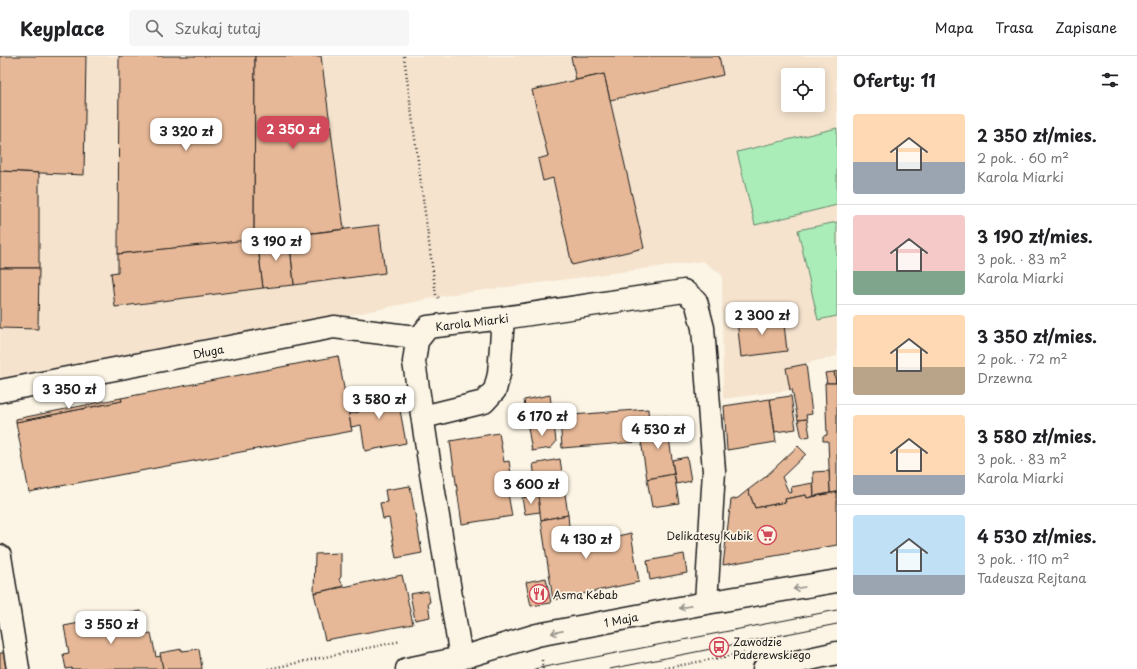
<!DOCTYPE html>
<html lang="pl">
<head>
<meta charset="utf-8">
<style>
	body { margin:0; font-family:"Playpen Sans",sans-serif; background:#f6f6f6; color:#202124; height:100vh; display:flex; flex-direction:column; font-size:15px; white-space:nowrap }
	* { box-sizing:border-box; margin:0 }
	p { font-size:13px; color:#757577 }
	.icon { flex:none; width:22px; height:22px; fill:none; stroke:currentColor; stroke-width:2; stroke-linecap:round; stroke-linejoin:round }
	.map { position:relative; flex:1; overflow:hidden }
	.drawer { display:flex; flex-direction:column; background:#fff; width:300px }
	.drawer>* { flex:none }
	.buttons { position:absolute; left:781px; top:12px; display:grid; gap:8px }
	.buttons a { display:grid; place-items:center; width:44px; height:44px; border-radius:4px; background:#fff; box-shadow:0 2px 10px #0003; font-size:20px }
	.price { position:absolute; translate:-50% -34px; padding:0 9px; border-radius:8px; background:#fff; color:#222; font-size:13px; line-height:26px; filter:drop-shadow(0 1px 2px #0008) }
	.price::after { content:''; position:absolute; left:50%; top:24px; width:12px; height:9px; margin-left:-6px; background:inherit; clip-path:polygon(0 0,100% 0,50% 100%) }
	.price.selected { background:#d1495b; color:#fff }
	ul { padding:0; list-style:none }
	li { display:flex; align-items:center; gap:12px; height:100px; padding:0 16px }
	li+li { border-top:1px solid #e0e0e0 }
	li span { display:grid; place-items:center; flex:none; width:112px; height:80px; border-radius:4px; color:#555 }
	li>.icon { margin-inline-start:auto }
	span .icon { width:48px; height:48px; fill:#fffc; stroke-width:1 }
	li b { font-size:17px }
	h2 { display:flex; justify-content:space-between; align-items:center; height:48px; padding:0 16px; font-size:17px }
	header { display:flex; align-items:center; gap:24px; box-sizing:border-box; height:56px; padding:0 20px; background:#fff; border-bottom:1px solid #e0e0e0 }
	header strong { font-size:19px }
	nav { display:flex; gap:22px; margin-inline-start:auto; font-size:14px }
	.search { width:280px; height:36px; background:#f6f6f6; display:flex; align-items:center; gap:10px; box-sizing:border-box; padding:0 14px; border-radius:4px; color:#757577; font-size:15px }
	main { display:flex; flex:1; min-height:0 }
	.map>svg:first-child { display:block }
	.built { fill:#f5e3ce; fill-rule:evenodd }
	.green { fill:#aaedb8; stroke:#63846a }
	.building { fill:#e6b897; stroke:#1c1c1c }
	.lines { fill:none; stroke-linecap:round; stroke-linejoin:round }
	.minor-casing { stroke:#1c1c1c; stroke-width:25 }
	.path { stroke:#1c1c1c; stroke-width:2.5; stroke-dasharray:1 3; stroke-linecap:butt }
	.minor { stroke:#fcf5e5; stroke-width:22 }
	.tram { stroke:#1c1c1c; stroke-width:1 }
	.oneway { stroke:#97938b }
	.labels { text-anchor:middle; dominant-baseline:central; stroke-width:3.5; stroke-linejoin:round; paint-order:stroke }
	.street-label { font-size:11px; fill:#1c1c1c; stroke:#fcf5e5 }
	.poi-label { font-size:11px; fill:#1c1c1c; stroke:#fcf5e5; text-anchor:start }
</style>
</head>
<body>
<header>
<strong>Keyplace</strong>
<div class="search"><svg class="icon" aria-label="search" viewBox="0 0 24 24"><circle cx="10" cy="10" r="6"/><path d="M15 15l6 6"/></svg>Szukaj tutaj</div>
<nav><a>Mapa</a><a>Trasa</a><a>Zapisane</a></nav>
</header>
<main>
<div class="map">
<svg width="837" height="613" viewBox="0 0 837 613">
	<rect width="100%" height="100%" fill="#fcf5e5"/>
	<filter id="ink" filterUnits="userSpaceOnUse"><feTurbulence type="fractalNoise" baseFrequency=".025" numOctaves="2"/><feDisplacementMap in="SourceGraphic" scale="8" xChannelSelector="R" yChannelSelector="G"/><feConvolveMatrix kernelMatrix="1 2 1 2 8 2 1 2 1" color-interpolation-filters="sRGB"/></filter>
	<g filter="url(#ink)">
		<path class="built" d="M0 0H837V300L786 312 790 334 723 343 722 219 703 205 448 239 0 332ZM788 19H818V49H788Z"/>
		<g class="green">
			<path d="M837 72V149L755 169 737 96Z"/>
			<path d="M837 166V260L818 264 798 174Z"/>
		</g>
		<g class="building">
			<path d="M0 0H86L84 119 0 115Z"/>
			<path d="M119 0H255L254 184 118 198Z"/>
			<path d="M255 0H321L344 173 254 184Z"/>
			<path d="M576 0H719L723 19 610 44 604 18 576 24 571 1Z"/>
			<path d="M604 18 644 192 572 209 553 122 543 125 538 103 548 100 532 34Z"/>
			<path d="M0 115 39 117V212H0Z"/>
			<path d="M379 169 385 217 294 229 289 180Z"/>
			<path d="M289 180 294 229 263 232 257 183Z"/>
			<path d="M257 183 263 232 115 251 111 217 118 216V198Z"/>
			<path d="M0 212H39L38 273 0 272Z"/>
			<path d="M783 259 787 295 741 301 737 264Z"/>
			<path d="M338 300 352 375 29 436 16 366 122 345 121 342Z"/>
			<path d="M806 308 812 358 806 359 807 363 798 364 792 333 790 334 786 312Z"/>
			<path d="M837 315V327H836L834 316Z"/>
			<path d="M834 316 836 327H827L825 317Z"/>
			<path d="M825 327H837V436L830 437 828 385H823V380L827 379Z"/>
			<path d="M396 332 406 387 365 395 361 369 351 371 349 358 359 356 356 340Z"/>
			<path d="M550 339 552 354H556L558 363 553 364 554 368 528 372 524 344Z"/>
			<path d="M791 340 796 373 775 376 770 343Z"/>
			<path d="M121 342 122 345 16 366V363Z"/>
			<path d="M770 343 776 386 727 394 724 350Z"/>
			<path d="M648 353 650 385 562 392 560 360Z"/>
			<path d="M666 360 674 418 647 423 641 385H650L648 363Z"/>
			<path d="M807 363 810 380 802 382 798 364Z"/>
			<path d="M554 368 556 386 551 392 532 395 528 372Z"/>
			<path d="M499 377 504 406 509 405 513 431 507 432 512 460 462 468 450 385Z"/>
			<path d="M798 390 806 398 782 421 789 437 792 436 791 431 813 427 814 440 807 442 806 439 785 443 786 446 755 452 748 434 764 422Z"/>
			<path d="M687 401 691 425 676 428 672 404Z"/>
			<path d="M560 403 568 459 541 464 533 408Z"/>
			<path d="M829 415 830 437 814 440 813 416Z"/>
			<path d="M674 418 679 447 652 451 647 423Z"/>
			<path d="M410 430 422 497 396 502 389 462 383 463 380 447 387 446 385 434Z"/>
			<path d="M748 434 755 452 786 446 785 443 806 439 807 442 837 436V489L723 509 731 444 738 442Z"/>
			<path d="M538 439 540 456 525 458 522 442Z"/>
			<path d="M568 459 570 480 578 482 602 477 604 483 631 477 639 526 553 544 541 464Z"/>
			<path d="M341 497V521L339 523 344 530 314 537 315 498Z"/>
			<path d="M684 498 687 517 650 524 647 505Z"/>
			<path d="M402 519 413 568 325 584 314 537Z"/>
			<path d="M546 522 551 547 531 550 526 526Z"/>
			<path d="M428 535 430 546 428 547 430 561 415 564 410 538Z"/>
			<path d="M141 555 145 578 151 577 156 601 161 600 163 613H72V612L66 613 63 598 69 597 64 570Z"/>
			<path d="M182 593V595L199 593 202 613H163L160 597Z"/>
			<path d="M0 597H4L6 613H0Z"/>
		</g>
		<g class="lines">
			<defs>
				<g id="minor">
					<path id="s1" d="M0 335 334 271 407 280 417 285"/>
					<path d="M423 361 484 346 495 334 499 318 503 262"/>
					<path d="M0 500 18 613"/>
					<path id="s2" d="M461 602 429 405 414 306 417 285 428 271 503 262 684 235 696 245 703 272 714 415 706 547"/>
					<path id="s3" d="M407 613 461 602 537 579 706 547 837 525"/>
					<path d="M764 613 837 597"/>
				</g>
			</defs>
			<use href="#minor" class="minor-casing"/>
			<g class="path">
				<path d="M404 0 436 239 439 242"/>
				<path d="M542 604 543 613"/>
				<path d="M268 613 401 585"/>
				<path d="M661 613 744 597"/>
			</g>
			<use href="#minor" class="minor"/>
			<g class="tram">
				<path d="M534 613 837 554"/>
				<path d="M610 613 837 568"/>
			</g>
		</g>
		<defs><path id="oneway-shaft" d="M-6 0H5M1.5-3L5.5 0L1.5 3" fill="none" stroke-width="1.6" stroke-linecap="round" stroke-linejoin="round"/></defs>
		<g class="oneway">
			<use href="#oneway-shaft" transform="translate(799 532) rotate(170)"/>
			<use href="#oneway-shaft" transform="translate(685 551) rotate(169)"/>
			<use href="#oneway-shaft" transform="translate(557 576) rotate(169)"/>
		</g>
	</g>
	<defs>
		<symbol id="supermarket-ring" viewBox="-11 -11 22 22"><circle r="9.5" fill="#fcf5e5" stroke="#d1495b" stroke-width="1.5"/><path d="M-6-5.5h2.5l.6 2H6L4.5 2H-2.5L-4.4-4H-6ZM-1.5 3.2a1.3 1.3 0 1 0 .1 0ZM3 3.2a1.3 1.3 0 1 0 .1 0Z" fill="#d1495b"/></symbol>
		<symbol id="restaurant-ring" viewBox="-11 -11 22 22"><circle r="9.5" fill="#fcf5e5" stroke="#d1495b" stroke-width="1.5"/><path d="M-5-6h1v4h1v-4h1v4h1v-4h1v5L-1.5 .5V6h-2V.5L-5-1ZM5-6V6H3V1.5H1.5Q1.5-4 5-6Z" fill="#d1495b"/></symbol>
		<symbol id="bus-ring" viewBox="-11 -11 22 22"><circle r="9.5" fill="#fcf5e5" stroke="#d1495b" stroke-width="1.5"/><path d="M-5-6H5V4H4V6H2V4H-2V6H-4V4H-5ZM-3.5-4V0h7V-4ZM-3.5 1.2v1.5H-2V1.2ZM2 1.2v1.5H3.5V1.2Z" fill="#d1495b"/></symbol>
	</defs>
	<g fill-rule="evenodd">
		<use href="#supermarket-ring" x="756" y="468" width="22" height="22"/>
		<use href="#restaurant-ring" x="528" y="527" width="22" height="22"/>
		<use href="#bus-ring" x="708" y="580" width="22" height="22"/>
	</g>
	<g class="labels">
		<g class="street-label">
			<text stroke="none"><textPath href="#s2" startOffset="383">Karola Miarki</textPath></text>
			<text stroke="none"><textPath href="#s1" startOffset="212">Długa</textPath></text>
			<text stroke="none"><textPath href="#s3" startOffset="220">1 Maja</textPath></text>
		</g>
		<g class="poi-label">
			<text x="753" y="479" text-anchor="end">Delikatesy Kubik</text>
			<text x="553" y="538">Asma Kebab</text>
			<text x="733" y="585">Zawodzie<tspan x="733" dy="13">Paderewskiego</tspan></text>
		</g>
	</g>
</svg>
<div class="buttons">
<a><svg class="icon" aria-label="locate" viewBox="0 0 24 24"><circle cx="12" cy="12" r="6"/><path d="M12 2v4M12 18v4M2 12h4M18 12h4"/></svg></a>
</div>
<b class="price selected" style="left:293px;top:94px">2 350 zł</b>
<b class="price" style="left:186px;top:96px">3 320 zł</b>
<b class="price" style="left:276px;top:206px">3 190 zł</b>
<b class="price" style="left:762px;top:280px">2 300 zł</b>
<b class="price" style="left:69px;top:354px">3 350 zł</b>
<b class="price" style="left:379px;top:364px">3 580 zł</b>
<b class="price" style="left:542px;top:381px">6 170 zł</b>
<b class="price" style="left:658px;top:394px">4 530 zł</b>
<b class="price" style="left:531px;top:449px">3 600 zł</b>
<b class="price" style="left:586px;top:504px">4 130 zł</b>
<b class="price" style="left:111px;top:589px">3 550 zł</b>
</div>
<section class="drawer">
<h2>Oferty: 11<svg class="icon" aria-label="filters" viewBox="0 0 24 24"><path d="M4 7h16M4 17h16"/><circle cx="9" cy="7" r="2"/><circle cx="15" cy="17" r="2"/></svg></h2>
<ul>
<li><span style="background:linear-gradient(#ffd9b3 60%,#9aa5b1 0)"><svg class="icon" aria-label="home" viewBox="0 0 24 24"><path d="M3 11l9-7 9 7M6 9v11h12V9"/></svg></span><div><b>2 350 zł/mies.</b><p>2 pok. · 60 m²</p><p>Karola Miarki</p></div></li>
<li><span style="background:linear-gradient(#f6c9c9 70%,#7fa58c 0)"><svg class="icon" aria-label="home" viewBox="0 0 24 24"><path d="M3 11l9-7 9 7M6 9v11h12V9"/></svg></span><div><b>3 190 zł/mies.</b><p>3 pok. · 83 m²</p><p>Karola Miarki</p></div></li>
<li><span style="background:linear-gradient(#ffd9b3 65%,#b9a48a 0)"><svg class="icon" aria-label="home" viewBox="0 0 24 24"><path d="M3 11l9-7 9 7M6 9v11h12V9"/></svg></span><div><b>3 350 zł/mies.</b><p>2 pok. · 72 m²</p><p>Drzewna</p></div></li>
<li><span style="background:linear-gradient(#ffd9b3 75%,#9aa5b1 0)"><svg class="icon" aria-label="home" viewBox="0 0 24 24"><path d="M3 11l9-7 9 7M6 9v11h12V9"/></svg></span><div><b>3 580 zł/mies.</b><p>3 pok. · 83 m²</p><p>Karola Miarki</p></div></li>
<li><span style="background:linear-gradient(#bfe0f5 75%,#9aa5b1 0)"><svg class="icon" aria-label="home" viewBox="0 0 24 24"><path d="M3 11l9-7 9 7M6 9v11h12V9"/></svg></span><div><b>4 530 zł/mies.</b><p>3 pok. · 110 m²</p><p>Tadeusza Rejtana</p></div></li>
</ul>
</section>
</main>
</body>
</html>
